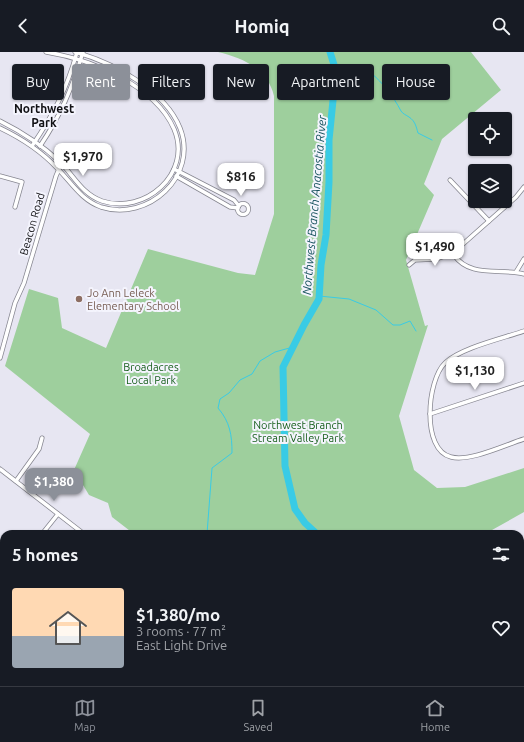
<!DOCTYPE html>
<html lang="en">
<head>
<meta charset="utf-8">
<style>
	body { margin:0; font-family:Ubuntu,sans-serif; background:#20242c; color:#f1f3f6; height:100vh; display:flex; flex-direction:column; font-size:15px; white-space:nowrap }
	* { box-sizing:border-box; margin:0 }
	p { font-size:13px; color:#9ea1a6 }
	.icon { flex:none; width:22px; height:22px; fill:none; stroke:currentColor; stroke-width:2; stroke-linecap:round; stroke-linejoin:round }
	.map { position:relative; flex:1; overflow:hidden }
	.details { position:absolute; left:0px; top:478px; width:524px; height:156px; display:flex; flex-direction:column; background:#171b24; border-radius:12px 12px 0 0; box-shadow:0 1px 3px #0004 }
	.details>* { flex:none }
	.banner { position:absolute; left:12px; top:12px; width:500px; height:36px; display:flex; gap:8px }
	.controls { position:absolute; left:468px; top:60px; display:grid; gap:8px }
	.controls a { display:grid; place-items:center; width:44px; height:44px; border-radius:4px; background:#171b24; box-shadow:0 1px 3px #0004; font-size:20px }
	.price { position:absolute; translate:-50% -34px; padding:0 9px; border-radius:8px; background:#fff; color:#222; font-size:13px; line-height:26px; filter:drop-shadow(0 1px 2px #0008) }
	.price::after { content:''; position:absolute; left:50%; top:24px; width:12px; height:9px; margin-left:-6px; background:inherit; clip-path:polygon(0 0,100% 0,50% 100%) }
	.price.selected { background:#8c9099; color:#fff }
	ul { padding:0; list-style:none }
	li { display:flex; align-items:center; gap:12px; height:100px; padding:0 12px }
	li+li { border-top:1px solid #363941 }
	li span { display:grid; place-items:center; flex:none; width:112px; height:80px; border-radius:4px; color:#555 }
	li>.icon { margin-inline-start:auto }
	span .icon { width:48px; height:48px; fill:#fffc; stroke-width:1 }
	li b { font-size:17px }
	h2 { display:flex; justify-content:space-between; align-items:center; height:48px; padding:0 12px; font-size:17px }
	.chip { padding:0 14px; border-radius:4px; background:#171b24; box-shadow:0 1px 3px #0004; font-size:14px; line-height:36px }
	.chip.selected { background:#8c9099; color:#fff }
	header { display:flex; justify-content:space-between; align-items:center; height:52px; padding:0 12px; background:#171b24; font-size:18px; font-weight:700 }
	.tabs { display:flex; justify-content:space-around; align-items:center; height:56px; border-top:1px solid #363941; background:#171b24; font-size:11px; color:#9ea1a6 }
	.tabs a { display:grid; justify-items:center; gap:2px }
	.tabs .selected { color:#8c9099 }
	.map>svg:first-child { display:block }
	.park { fill:#9ecf9d }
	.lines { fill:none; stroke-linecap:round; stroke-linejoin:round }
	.stream { stroke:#39cbe5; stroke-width:1 }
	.river { stroke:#39cbe5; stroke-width:7 }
	.minor-casing { stroke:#868690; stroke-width:5 }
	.minor { stroke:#fff; stroke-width:3.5 }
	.education-dot { fill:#8d6e63; stroke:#f4f4fd; stroke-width:1.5 }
	.labels { text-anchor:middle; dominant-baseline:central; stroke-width:4; stroke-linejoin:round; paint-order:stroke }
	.street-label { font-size:11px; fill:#121215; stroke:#f4f4fd }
	.education-label { font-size:11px; fill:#785e54; stroke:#f4f4fd; text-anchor:start }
	.park-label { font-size:11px; fill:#175f1c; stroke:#f4f4fd }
	.neighbourhood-label { font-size:12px; font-weight:bold; fill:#121215; stroke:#f4f4fd }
	.water-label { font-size:12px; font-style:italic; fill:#19545f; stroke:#f4f4fd }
</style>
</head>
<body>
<header><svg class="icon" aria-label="back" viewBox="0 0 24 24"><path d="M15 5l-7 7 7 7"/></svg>Homiq<svg class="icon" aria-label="search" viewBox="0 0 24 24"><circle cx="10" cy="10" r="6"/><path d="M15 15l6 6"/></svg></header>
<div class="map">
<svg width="524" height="634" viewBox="0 0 524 634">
	<rect width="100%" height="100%" fill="#e7e6f2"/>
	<g class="park">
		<path d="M218 0H471L501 38 442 87 424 132 434 143 406 208 425 274 428 273 399 364 414 418 437 436 465 435 524 416V460L492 478 490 482H134L112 465 108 451 89 443 74 418 90 382 5 314 29 237 58 246 62 276 106 296 148 197 238 221 255 223 274 162V44C268 17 243 6 218 0Z"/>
		<path d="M520 575 524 576V634H258L259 630H520Z"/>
	</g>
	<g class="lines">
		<g class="stream">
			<path d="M335 14C348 15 356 23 370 20 384 32 393 44 401 59 403 62 406 63 409 65 415 69 416 74 418 81L432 88"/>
			<path d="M319 244 349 247 376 258 393 273H400L410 269 416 279"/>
			<path d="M207 482 212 416 232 401C232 383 230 370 218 356L220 347 229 341 240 328 252 322 260 309 275 300 293 295"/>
			<path d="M520 606 524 604"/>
			<path d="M128 634 130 630"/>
			<path d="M464 634 472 630"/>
		</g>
		<g class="river">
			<path d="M317 482 305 471 295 457 285 414 283 315 304 273 319 247 321 213 326 183 329 130V88L336 19 330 0"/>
			<path d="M449 630 451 634"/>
		</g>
		<defs>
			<g id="minor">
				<path d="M0 69C22 80 42 93 60 110 74 124 82 142 102 149 144 163 193 122 174 77 155 33 90 7 46 0"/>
				<path d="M0 76C21 86 41 99 57 116 71 130 81 148 101 155 148 170 199 124 180 76 165 38 112 10 75 0"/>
				<path d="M32 94C53 63 67 37 77 0"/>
				<path d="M40 94C61 63 72 36 83 0"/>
				<path d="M174 117 234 148 239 154"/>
				<path d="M0 124 22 130 15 155"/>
				<path d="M176 124 230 155 238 156"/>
				<path d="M450 128 489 169"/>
				<path d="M524 135 516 145 454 200V203C470 226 499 216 524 222"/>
				<circle cx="243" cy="157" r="5.5"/>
				<path d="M409 213 415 208 436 207 454 201"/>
				<path d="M516 220 524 207"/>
				<path d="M524 279C504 286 460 296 445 311 427 328 421 398 451 405 470 410 505 393 524 387"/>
				<path d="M0 306 15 251 24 231 56 124 59 117"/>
				<path d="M430 362 524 331"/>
				<path d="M0 417 84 482"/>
				<path d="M16 429 39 397 42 386"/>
				<path d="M42 482 58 462"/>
				<path d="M0 506 4 509"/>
				<path d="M0 534 4 530"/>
				<path d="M520 540 524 543"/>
				<path d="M0 621 4 622"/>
				<path d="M48 630 60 634"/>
				<path d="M109 634 111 630"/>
				<path d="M172 634 174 630"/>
				<path d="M228 634 230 630"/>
			</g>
		</defs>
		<use href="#minor" class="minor-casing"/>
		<use href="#minor" class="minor"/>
	</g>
	<circle class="education-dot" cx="79" cy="247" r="4"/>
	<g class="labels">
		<g class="street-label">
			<text transform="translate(32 172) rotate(-74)">Beacon Road</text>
		</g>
		<g class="education-label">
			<text x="87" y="241">Jo Ann Leleck<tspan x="87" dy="13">Elementary School</tspan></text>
		</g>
		<g class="park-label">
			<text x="151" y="315">Broadacres<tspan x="151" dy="13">Local Park</tspan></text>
			<text x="298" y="373">Northwest Branch<tspan x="298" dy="13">Stream Valley Park</tspan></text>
		</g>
		<g class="neighbourhood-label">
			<text x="44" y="56">Northwest<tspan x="44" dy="14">Park</tspan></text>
		</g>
		<g class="water-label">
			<text transform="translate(314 153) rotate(-85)">Northwest Branch Anacostia River</text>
		</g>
	</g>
</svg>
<div class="controls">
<a><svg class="icon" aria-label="locate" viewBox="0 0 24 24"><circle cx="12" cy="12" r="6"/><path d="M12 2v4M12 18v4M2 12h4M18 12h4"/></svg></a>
<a><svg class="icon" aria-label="layers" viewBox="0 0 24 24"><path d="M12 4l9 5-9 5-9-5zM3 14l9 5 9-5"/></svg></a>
</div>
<b class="price" style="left:83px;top:125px">$1,970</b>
<b class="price" style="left:241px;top:145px">$816</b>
<b class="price" style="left:435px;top:215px">$1,490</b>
<b class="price" style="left:475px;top:339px">$1,130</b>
<b class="price selected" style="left:54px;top:450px">$1,380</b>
<div class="banner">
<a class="chip">Buy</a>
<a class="chip selected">Rent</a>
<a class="chip">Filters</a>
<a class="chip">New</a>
<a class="chip">Apartment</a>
<a class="chip">House</a>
</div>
<section class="details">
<h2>5 homes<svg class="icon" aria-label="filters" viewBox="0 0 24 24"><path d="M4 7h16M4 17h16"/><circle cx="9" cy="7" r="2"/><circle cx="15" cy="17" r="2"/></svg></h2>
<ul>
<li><span style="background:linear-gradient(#ffd9b3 60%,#9aa5b1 0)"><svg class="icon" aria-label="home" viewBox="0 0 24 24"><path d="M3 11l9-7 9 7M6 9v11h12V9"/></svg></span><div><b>$1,380/mo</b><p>3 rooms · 77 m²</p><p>East Light Drive</p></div><svg class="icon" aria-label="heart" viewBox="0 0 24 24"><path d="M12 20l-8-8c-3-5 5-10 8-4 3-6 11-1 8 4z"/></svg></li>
</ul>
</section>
</div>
<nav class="tabs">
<a class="selected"><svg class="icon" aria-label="map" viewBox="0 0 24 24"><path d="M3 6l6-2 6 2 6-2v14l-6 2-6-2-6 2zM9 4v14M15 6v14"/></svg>Map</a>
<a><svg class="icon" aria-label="saved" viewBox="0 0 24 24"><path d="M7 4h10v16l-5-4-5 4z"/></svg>Saved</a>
<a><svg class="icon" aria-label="home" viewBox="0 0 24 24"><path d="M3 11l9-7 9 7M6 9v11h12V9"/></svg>Home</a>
</nav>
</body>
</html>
